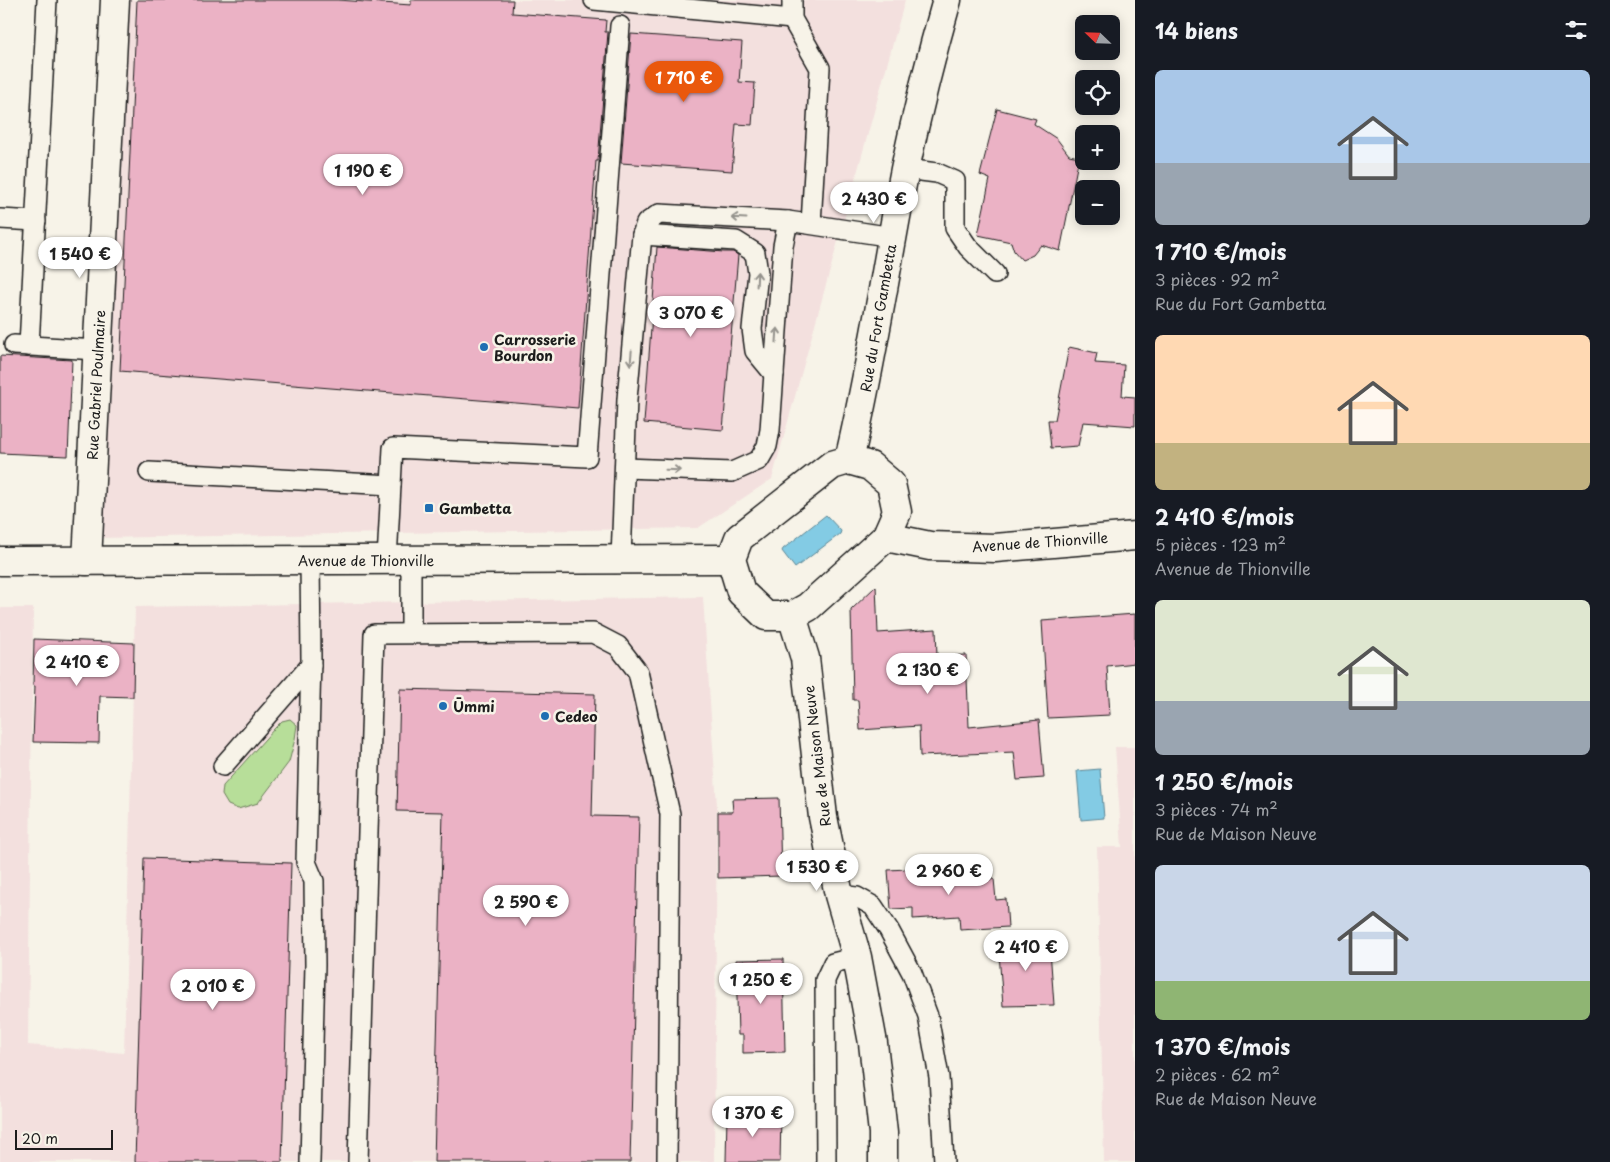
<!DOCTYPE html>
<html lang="fr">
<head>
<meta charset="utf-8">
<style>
	body { margin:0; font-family:"Playpen Sans",sans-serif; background:#20242c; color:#f1f3f6; height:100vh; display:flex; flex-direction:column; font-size:19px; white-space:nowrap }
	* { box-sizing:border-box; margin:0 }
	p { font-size:16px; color:#9ea1a6 }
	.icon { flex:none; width:28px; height:28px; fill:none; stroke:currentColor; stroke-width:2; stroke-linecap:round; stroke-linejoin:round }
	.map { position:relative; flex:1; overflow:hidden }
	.details { display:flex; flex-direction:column; background:#171b24; width:475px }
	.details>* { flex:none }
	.needle { width:32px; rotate:293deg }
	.buttons { position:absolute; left:1075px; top:15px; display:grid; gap:10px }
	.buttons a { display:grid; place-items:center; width:45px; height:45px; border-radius:8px; background:#171b24; box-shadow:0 2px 12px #0003; font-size:25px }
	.scale { position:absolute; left:15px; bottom:12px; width:98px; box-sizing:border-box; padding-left:5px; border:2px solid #1c1c1c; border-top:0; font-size:14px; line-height:18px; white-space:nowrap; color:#1c1c1c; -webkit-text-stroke:4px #f7f3e8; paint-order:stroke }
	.price { position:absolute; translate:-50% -42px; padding:0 11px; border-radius:18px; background:#fff; color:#222; font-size:16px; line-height:32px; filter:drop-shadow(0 1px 2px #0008) }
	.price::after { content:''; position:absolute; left:50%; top:30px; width:15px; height:11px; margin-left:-8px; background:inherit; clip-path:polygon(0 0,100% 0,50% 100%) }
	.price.on { background:#ea580c; color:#fff }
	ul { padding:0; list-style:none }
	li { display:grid; align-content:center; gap:10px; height:265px; padding:0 20px }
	li span { display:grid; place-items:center; height:155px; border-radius:8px; color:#555 }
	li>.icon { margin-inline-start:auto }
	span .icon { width:90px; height:90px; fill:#fffc; stroke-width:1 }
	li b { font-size:21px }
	h2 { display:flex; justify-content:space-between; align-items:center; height:60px; padding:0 20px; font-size:21px }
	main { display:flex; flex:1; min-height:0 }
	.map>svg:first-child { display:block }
	.built { fill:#f3e0de }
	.green { fill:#b7de99; stroke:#6a7d5a }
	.water { fill:#83cbe4; stroke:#5a8594 }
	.building { fill:#ebb2c5; stroke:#1c1c1c }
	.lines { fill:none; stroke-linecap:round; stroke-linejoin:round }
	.lane-casing { stroke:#1c1c1c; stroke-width:22 }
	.street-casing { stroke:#1c1c1c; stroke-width:31 }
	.secondary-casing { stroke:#1c1c1c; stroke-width:31 }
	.primary-casing { stroke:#1c1c1c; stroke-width:31 }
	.lane { stroke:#f7f3e8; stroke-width:19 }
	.street { stroke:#f7f3e8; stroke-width:28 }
	.secondary { stroke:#f7f3e8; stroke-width:28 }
	.primary { stroke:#f7f3e8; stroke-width:28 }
	.oneway { stroke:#94928c }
	.poi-dot { fill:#1f6fb2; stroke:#f7f3e8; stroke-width:2 }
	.labels { text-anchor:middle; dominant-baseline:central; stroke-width:5; stroke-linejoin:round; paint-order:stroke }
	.street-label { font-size:14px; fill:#1c1c1c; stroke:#f7f3e8 }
	.poi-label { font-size:14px; font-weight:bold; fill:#1c1c1c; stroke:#f7f3e8; text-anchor:start }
</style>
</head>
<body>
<main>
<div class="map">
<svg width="1135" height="1162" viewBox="0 0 1135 1162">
	<rect width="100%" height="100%" fill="#f7f3e8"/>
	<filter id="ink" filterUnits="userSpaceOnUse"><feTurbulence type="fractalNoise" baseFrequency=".02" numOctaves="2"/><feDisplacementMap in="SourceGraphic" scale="10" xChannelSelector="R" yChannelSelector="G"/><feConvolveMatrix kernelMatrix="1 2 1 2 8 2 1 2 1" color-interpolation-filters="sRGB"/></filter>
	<g filter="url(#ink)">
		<g class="built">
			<path d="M129 0H905L772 479 698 528 96 538Z"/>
			<path d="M703 597 717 806 714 1162H0V608H33L28 1045 124 1053 135 607Z"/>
			<path d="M1115 747H1135V1162H1104L1097 847H1122Z"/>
		</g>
		<path class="green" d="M290 719 297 725 295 739 289 762 258 803 238 809 228 805 222 795 223 786 274 729 282 721Z"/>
		<g class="water">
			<path d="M826 515 841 531 840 534 795 568 782 551 783 549Z"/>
			<path d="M1100 769 1104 818 1081 820 1077 771Z"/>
		</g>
		<g class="building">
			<path d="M137 0H338L411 5V0H513L512 13 606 20 605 32H608L598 161H596L578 408 120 371Z"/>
			<path d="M631 34 742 42 739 82 755 83 752 125 736 124 732 171 621 163Z"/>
			<path d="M997 109 1036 119 1034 124 1057 139 1069 155 1079 157 1060 251 1041 245 1033 255 1022 260 1014 251 1011 242 978 235 990 179 980 175Z"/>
			<path d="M657 247 724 252H733L738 255 723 430 644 423Z"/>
			<path d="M1069 347 1097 353 1095 363 1124 365 1122 396 1135 397V426L1083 422 1078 446 1051 448 1048 420H1055Z"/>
			<path d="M0 356 72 360 68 456 0 453Z"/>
			<path d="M876 586 878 633 936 629 937 656 966 655 969 727 1039 720 1044 778 1017 780 1014 752 920 756 919 726 860 730 858 700H853L851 610Z"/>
			<path d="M1135 614V663L1107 666 1110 715 1048 718 1042 621Z"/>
			<path d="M34 639 134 643 133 697 100 696 99 743 33 742 35 686H33Z"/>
			<path d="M400 689 595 694 592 816 639 817 630 1162H434L443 812 397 811Z"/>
			<path d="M779 798 781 876 718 878V812H733L732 799Z"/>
			<path d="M144 858 291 863 282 1162H135Z"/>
			<path d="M983 865 984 880 994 879 996 900 1006 899 1008 927 960 930 959 916 913 919V908L891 909 888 870Z"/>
			<path d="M1049 936 1054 1005 1003 1006 998 940Z"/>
			<path d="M783 959 785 1052 743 1053V1035H738L736 960Z"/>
			<path d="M727 1114 781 1115 780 1162H726Z"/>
		</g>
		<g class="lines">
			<defs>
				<g id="lane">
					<path d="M594 0 792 19"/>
					<path d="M792 0V19L820 68 811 224"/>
					<path d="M905 169 937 173 955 181V228L968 247 995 274"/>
					<path d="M0 219 36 221"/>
					<path d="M642 235 736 241 755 253 758 273 752 329 755 351 774 374"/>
					<path d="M14 345 97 350"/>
					<path d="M29 346 47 0"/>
					<path d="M625 468 732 472 759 460 767 446 770 430 783 246 788 221"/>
					<path d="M149 472 391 485"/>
					<path d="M621 559 627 399 642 235 646 223 659 214 788 221 893 237"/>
					<path d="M387 560 393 448 587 457 620 26"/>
					<path d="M411 560V633"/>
					<path d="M223 766 311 665"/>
					<path d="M839 895 857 897 873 906 889 930 912 973 928 1016 939 1077 944 1162"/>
					<path d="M310 1162 315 965 314 881 306 862 311 659 310 560"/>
					<path d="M358 1162 374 634 593 633 618 646 638 672 670 814 667 1162"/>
					<path d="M826 1162 825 980 833 963 857 957"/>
				</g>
				<g id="street">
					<path d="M87 561 115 0"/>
					<path d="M792 616 805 658 823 817 839 895 857 957 873 1043 883 1133V1162"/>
				</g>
				<path id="secondary" d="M849 460C872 364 886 266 905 169 917 112 931 56 947 0"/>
				<g id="primary">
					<path d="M849 460 870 466 891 484 897 512 886 537 808 607 792 616H766L741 592 731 559 739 538 832 465Z"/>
					<path d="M886 537 930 546 995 548 1135 536"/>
					<path d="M0 561 731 559"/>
				</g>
			</defs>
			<use href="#lane" class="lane-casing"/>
			<use href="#street" class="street-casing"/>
			<use href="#secondary" class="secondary-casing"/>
			<use href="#primary" class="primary-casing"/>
			<use href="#lane" class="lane"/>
			<use href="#street" class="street"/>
			<use href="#secondary" class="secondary"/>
			<use href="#primary" class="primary"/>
		</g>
		<defs><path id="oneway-shaft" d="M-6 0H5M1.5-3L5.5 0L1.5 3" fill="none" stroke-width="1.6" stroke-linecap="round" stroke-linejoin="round" transform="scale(1.25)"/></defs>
		<g class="oneway">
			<use href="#oneway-shaft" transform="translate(739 218) rotate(-177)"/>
			<use href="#oneway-shaft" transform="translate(757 279) rotate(-87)"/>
			<use href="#oneway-shaft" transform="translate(777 335) rotate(-86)"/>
			<use href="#oneway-shaft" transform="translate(631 358) rotate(95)"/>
			<use href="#oneway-shaft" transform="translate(673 470) rotate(2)"/>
		</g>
	</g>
	<g class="poi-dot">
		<circle cx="484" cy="347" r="5"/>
		<rect x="424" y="503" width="10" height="10" rx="2.5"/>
		<circle cx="443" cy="706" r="5"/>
		<circle cx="545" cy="716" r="5"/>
	</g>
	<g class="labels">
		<g class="street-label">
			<text transform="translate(878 318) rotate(-80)">Rue du Fort Gambetta</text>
			<text transform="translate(96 385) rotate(-87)">Rue Gabriel Poulmaire</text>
			<text transform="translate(1040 542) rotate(-4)">Avenue de Thionville</text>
			<text x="366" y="560">Avenue de Thionville</text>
			<text transform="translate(817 756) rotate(-97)">Rue de Maison Neuve</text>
		</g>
		<g class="poi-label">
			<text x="494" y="339">Carrosserie<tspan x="494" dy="16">Bourdon</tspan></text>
			<text x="439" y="508">Gambetta</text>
			<text x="453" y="706">Ūmmi</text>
			<text x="555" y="716">Cedeo</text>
		</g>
	</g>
</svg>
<div class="buttons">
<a><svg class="needle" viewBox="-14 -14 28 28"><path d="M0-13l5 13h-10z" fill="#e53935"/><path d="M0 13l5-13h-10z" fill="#9ea1a6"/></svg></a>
<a><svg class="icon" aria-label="locate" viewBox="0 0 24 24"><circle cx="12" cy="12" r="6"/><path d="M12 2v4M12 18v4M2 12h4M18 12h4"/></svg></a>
<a>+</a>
<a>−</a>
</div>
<div class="scale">20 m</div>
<b class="price on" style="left:684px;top:103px">1 710 €</b>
<b class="price" style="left:363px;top:196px">1 190 €</b>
<b class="price" style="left:874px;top:224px">2 430 €</b>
<b class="price" style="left:80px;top:279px">1 540 €</b>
<b class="price" style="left:691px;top:338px">3 070 €</b>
<b class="price" style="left:77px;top:687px">2 410 €</b>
<b class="price" style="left:928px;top:695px">2 130 €</b>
<b class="price" style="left:817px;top:892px">1 530 €</b>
<b class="price" style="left:949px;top:896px">2 960 €</b>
<b class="price" style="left:526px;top:927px">2 590 €</b>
<b class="price" style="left:1026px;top:972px">2 410 €</b>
<b class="price" style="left:761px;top:1005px">1 250 €</b>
<b class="price" style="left:213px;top:1011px">2 010 €</b>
<b class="price" style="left:753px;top:1138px">1 370 €</b>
</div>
<section class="details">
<h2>14 biens<svg class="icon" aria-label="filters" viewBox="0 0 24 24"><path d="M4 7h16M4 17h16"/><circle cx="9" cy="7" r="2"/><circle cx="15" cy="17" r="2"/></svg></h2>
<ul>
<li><span style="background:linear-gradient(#a9c7e8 60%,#9aa5b1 0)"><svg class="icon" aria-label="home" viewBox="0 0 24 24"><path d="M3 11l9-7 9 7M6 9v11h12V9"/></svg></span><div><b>1 710 €/mois</b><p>3 pièces · 92 m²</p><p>Rue du Fort Gambetta</p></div></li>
<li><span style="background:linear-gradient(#ffd9b3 70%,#c2b280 0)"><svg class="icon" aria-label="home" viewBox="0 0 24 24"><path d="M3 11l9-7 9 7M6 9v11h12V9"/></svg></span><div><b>2 410 €/mois</b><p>5 pièces · 123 m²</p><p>Avenue de Thionville</p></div></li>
<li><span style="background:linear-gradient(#dfe7d0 65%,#9aa5b1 0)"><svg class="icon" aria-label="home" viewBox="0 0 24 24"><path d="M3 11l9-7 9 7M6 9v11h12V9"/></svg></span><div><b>1 250 €/mois</b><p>3 pièces · 74 m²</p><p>Rue de Maison Neuve</p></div></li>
<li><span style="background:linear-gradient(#c9d6e8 75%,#8fb573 0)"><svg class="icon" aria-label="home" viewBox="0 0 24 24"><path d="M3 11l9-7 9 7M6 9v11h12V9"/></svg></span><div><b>1 370 €/mois</b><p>2 pièces · 62 m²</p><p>Rue de Maison Neuve</p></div></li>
</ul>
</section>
</main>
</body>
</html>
